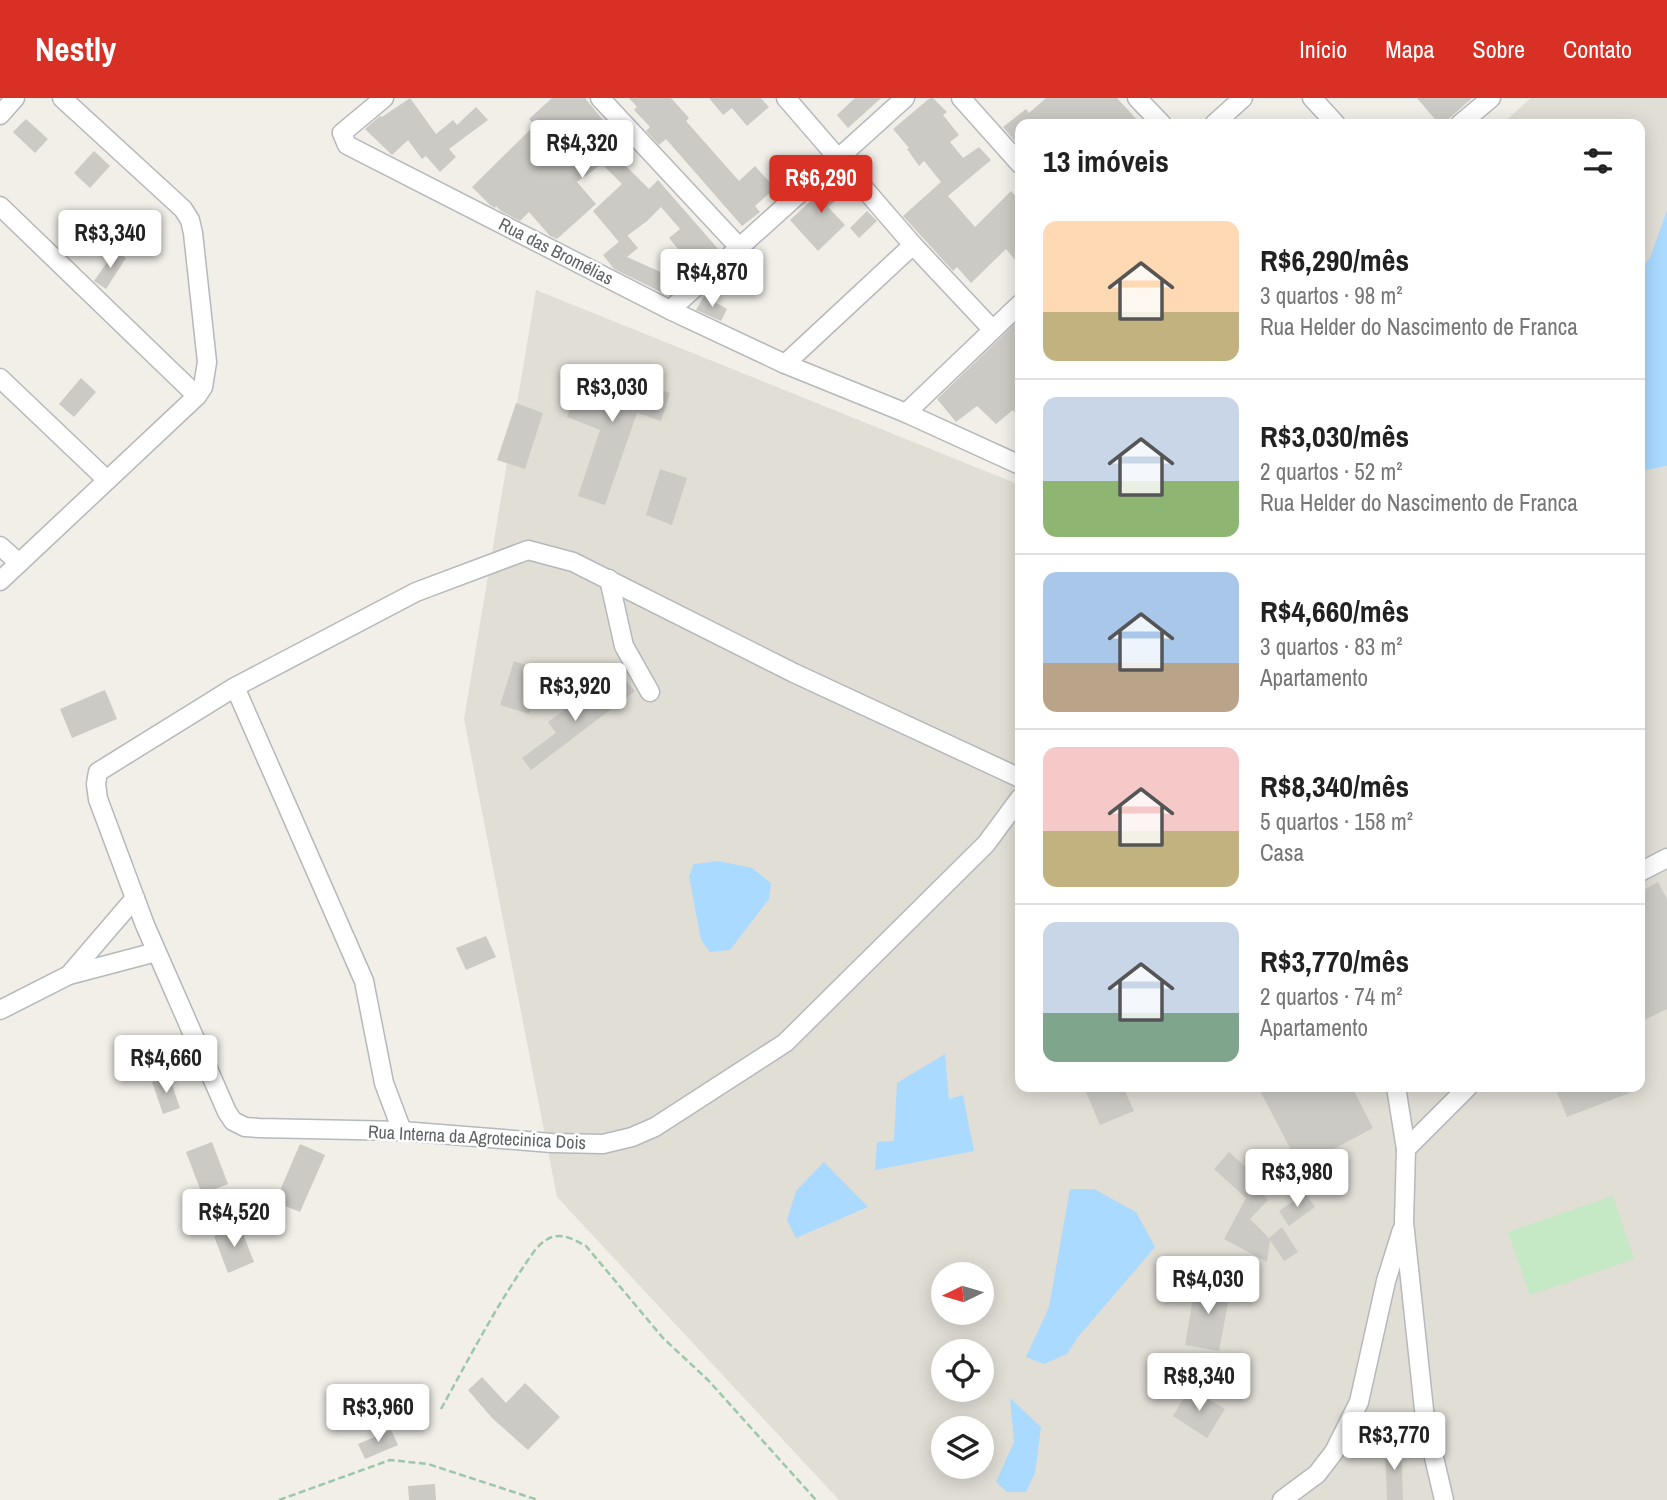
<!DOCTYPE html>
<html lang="pt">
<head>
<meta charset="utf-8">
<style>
	body { margin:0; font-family:"Archivo Narrow",sans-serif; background:#f2f2f2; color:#222; height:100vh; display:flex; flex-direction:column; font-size:26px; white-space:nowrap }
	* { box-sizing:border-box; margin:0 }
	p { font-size:23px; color:#767676 }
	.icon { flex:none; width:38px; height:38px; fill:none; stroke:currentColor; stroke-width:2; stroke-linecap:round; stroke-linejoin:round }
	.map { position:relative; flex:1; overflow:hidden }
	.side { position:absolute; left:1015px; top:21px; width:630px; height:973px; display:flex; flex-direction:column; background:#fff; border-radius:14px; box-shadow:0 4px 18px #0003 }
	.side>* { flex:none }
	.needle { width:46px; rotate:265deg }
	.buttons { position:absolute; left:931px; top:1164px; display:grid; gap:14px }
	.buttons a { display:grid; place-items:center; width:63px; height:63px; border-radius:50%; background:#fff; box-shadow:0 4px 18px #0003; font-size:35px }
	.price { position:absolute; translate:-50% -60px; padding:0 16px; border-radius:7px; background:#fff; color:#222; font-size:23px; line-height:46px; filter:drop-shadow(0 2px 4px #0008) }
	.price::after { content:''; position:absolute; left:50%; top:42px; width:21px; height:16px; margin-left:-10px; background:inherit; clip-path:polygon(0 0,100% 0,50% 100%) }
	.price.on { background:#d93025; color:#fff }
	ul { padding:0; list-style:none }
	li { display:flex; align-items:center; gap:21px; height:175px; padding:0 28px }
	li+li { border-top:2px solid #e0e0e0 }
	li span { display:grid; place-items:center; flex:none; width:196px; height:140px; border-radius:14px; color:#555 }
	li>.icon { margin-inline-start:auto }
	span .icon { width:84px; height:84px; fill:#fffc; stroke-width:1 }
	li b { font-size:30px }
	h2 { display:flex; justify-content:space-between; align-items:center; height:84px; padding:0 28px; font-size:30px }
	header { display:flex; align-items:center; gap:42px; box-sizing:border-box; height:98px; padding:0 35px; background:#d93025; color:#fff }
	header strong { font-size:33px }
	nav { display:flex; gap:38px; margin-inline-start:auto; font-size:24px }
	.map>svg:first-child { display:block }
	.education { fill:#e1ded6; fill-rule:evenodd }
	.green { fill:#c5e8c5 }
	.water { fill:#aadaff }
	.building { fill:#cccac5 }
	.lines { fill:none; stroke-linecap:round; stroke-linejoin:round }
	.minor-casing { stroke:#b5b8bc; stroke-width:21 }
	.path { stroke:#9cc7a9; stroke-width:2.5; stroke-dasharray:7 3.5; stroke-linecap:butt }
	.minor { stroke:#fff; stroke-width:18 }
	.labels { text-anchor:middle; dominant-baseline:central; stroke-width:5; stroke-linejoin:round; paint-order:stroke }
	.street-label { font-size:18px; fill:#5f6368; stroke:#fff }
</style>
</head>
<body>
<header>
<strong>Nestly</strong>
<nav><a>Início</a><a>Mapa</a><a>Sobre</a><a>Contato</a></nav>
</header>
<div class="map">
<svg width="1667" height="1402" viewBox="0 0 1667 1402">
	<rect width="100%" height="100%" fill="#f1efe8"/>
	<path class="education" d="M1531 0H1667V1402H839L557 1099 464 621 536 192 1020 387V989H1640V26H1502ZM943 1176H982V1214H943ZM943 1253H982V1292H943ZM943 1330H982V1368H943Z"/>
	<path class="green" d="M1613 1098 1634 1161 1530 1197 1508 1134Z"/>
	<g class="water">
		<path d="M1667 112V368L1640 373V172L1650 160Z"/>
		<path d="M718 763 752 770 771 785 769 801 730 852 710 854 701 842 689 778 694 766Z"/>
		<path d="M945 956 949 1001 963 997 974 1053 875 1072 877 1044 894 1043 897 985Z"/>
		<path d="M824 1064 868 1109 796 1140 787 1122 796 1093Z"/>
		<path d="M1070 1091H1094L1136 1114 1155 1149 1078 1239 1067 1256 1044 1266 1026 1259 1049 1209Z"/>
		<path d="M1010 1300 1041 1329 1035 1375 1026 1394H1007L996 1384 1014 1344Z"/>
	</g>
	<g class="building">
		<path d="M410 0 436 36 453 22 457 27 476 9 488 22 449 51 456 59 440 74 426 58 422 61 408 42 392 57 365 31 380 18 382 19Z"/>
		<path d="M552 0H585L634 60 626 68 649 91 658 82 719 152 696 173 669 140 680 131 661 109 647 123 619 144 593 113 622 86 602 66 577 84 596 106 557 141 550 138 529 114 520 123 501 113 496 108 495 110 490 107 472 89 535 27 529 21Z"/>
		<path d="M629 0H671L689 20 686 23 739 83 755 68 775 90 755 108 760 114 742 128 666 41 659 47 646 33 650 29 634 12 637 9Z"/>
		<path d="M709 0H761L769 9 747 28 732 10 723 17Z"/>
		<path d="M855 0H881L848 30 837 17Z"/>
		<path d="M930 0H933L947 14 943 17 959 37 950 44 963 60 979 49 991 62 948 98 975 129 1011 93 1020 103V168L1006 151 971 185 957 169 953 173 903 118 941 84 924 63 919 68 907 51 909 50 893 31Z"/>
		<path d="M1046 0H1117L1141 26H1020V49L1003 29 1026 11 1029 15Z"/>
		<path d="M1417 0H1472L1443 26H1439Z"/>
		<path d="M26 21 48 41 35 55 13 34Z"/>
		<path d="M94 53 110 68 90 90 74 75Z"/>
		<path d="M838 78 850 91 828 109 845 127 818 153 790 122Z"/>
		<path d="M867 113 877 123 859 140 850 130Z"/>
		<path d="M627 137 638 150 627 159 674 180 667 197 614 171 603 157Z"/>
		<path d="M115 153 126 160 106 191 94 183Z"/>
		<path d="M704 198 727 211 721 223 696 212Z"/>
		<path d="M1020 221V321L1013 312 996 326 977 308 956 324 937 301Z"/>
		<path d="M594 269 670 295 661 323 637 315 605 407 578 398 600 332 567 319 576 297 583 299Z"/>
		<path d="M81 280 96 294 74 319 59 306Z"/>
		<path d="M516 305 543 315 525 371 497 362Z"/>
		<path d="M660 371 687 380 672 427 646 417Z"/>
		<path d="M514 563 545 574 529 616 500 607Z"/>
		<path d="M626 583 635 593 531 672 522 660 556 635 548 624 581 600 590 610Z"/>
		<path d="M105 592 117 621 72 640 60 611Z"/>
		<path d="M1658 784 1667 801V911L1640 924V794Z"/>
		<path d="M486 838 496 859 466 872 456 850Z"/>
		<path d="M169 978 180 1010 163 1016 152 984Z"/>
		<path d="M1084 989H1123L1134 1013 1100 1027Z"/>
		<path d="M1258 989H1352L1373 1030 1300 1069Z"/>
		<path d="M1555 989H1641L1642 990 1567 1019Z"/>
		<path d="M212 1044 228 1086 202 1096 186 1054Z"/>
		<path d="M300 1046 325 1057 300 1114 275 1104Z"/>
		<path d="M1229 1054 1259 1081 1253 1088 1268 1102 1250 1121 1269 1140 1282 1129 1298 1154 1284 1163 1270 1142 1267 1164 1224 1141 1246 1100 1214 1071Z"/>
		<path d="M1305 1095 1315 1109 1289 1128 1279 1113Z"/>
		<path d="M240 1128 254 1164 228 1175 214 1138Z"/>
		<path d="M1196 1183 1231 1189 1219 1253 1185 1247Z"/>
		<path d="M482 1279 506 1305 525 1285 560 1319 528 1352 492 1320 468 1292Z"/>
		<path d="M1190 1290 1225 1311 1207 1340 1173 1318Z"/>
		<path d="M391 1332 398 1347 365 1361 358 1346Z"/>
		<path d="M1385 1347H1401L1403 1402H1387Z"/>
		<path d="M435 1386 436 1402H409L408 1388Z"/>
	</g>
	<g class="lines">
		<defs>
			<g id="minor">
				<path d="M384 0 342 35 347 47 670 212 785 266 906 315 1020 367"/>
				<path d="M600 0 739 149"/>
				<path d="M786 0 913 147 992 231"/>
				<path d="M961 0 1020 66"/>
				<path d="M1137 0 1162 26"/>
				<path d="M1312 0 1336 26"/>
				<path d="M0 17 15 0"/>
				<path d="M1214 26 1243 0"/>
				<path d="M1460 26 1491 0"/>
				<path d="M0 108 197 298"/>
				<path d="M670 212 905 0"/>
				<path d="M785 266 913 147"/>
				<path d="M0 280 107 382"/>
				<path d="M906 315 1020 206"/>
				<path d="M0 448 19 465"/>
				<path d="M609 481 624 548 650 594"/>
				<path d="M0 483 197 298 203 289 207 264 193 135 190 122 183 111 62 0"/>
				<path d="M235 589 364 883 384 985 402 1033"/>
				<path d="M1020 680 794 575 573 464 528 452 416 494 235 589 98 674 96 686 98 701 145 827 227 1014 233 1023 245 1029 259 1030 402 1033 552 1045 603 1046 632 1039 655 1029 785 945 986 746 1020 700"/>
				<path d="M1640 774 1667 760"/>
				<path d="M69 877 135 800"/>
				<path d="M0 912 69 877 156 854"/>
				<path d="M1396 989 1406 1051 1404 1124 1425 1321 1444 1402"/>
				<path d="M1406 1051 1468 989"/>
				<path d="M1282 1402 1317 1376 1334 1354 1359 1304 1386 1183 1402 1132"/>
			</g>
		</defs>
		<use href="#minor" class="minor-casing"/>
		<g class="path">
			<path d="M441 1311C467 1264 492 1216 522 1171 529 1161 536 1148 546 1142 560 1133 573 1141 586 1148L663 1240 708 1282 816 1402"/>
			<path d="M279 1402 390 1362 428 1366 538 1402"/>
		</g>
		<use href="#minor" class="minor"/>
	</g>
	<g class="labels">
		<g class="street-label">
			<text transform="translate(556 153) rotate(27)">Rua das Bromélias</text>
			<text transform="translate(477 1039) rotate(3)">Rua Interna da Agrotecinica Dois</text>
		</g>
	</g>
</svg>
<div class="buttons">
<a><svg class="needle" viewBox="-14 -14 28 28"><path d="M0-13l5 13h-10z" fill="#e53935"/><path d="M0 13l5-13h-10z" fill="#767676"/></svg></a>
<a><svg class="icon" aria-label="locate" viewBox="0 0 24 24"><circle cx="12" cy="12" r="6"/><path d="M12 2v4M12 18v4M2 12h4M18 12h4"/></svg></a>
<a><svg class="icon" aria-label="layers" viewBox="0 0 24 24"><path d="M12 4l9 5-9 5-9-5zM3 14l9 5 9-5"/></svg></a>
</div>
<b class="price" style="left:582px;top:82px">R$4,320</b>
<b class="price on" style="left:821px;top:117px">R$6,290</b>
<b class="price" style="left:110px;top:172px">R$3,340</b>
<b class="price" style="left:712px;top:211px">R$4,870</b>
<b class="price" style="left:612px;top:326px">R$3,030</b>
<b class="price" style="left:575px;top:625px">R$3,920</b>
<b class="price" style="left:166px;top:997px">R$4,660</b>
<b class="price" style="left:1297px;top:1111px">R$3,980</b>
<b class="price" style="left:234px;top:1151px">R$4,520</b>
<b class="price" style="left:1208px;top:1218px">R$4,030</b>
<b class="price" style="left:1199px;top:1315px">R$8,340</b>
<b class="price" style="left:378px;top:1346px">R$3,960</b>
<b class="price" style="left:1394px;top:1374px">R$3,770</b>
<section class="side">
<h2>13 imóveis<svg class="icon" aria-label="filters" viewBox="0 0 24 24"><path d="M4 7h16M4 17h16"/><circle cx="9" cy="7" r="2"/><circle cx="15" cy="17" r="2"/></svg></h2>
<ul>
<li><span style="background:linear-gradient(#ffd9b3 65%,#c2b280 0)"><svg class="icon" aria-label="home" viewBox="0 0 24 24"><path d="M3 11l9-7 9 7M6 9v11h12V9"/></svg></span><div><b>R$6,290/mês</b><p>3 quartos · 98 m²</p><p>Rua Helder do Nascimento de Franca</p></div></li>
<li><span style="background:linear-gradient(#c9d6e8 60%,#8fb573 0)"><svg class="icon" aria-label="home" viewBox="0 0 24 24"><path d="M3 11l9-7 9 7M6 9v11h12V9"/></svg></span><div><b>R$3,030/mês</b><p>2 quartos · 52 m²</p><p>Rua Helder do Nascimento de Franca</p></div></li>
<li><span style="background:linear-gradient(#a9c7e8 65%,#b9a48a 0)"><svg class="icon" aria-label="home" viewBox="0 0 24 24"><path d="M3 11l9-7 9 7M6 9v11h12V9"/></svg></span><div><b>R$4,660/mês</b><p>3 quartos · 83 m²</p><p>Apartamento</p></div></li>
<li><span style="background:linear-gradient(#f6c9c9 60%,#c2b280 0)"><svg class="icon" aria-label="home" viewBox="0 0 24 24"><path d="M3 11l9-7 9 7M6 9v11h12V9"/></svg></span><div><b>R$8,340/mês</b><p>5 quartos · 158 m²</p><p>Casa</p></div></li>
<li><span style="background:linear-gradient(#c9d6e8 65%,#7fa58c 0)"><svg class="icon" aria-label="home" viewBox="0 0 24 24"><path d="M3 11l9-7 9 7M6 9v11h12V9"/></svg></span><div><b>R$3,770/mês</b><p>2 quartos · 74 m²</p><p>Apartamento</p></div></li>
</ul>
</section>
</div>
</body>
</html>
